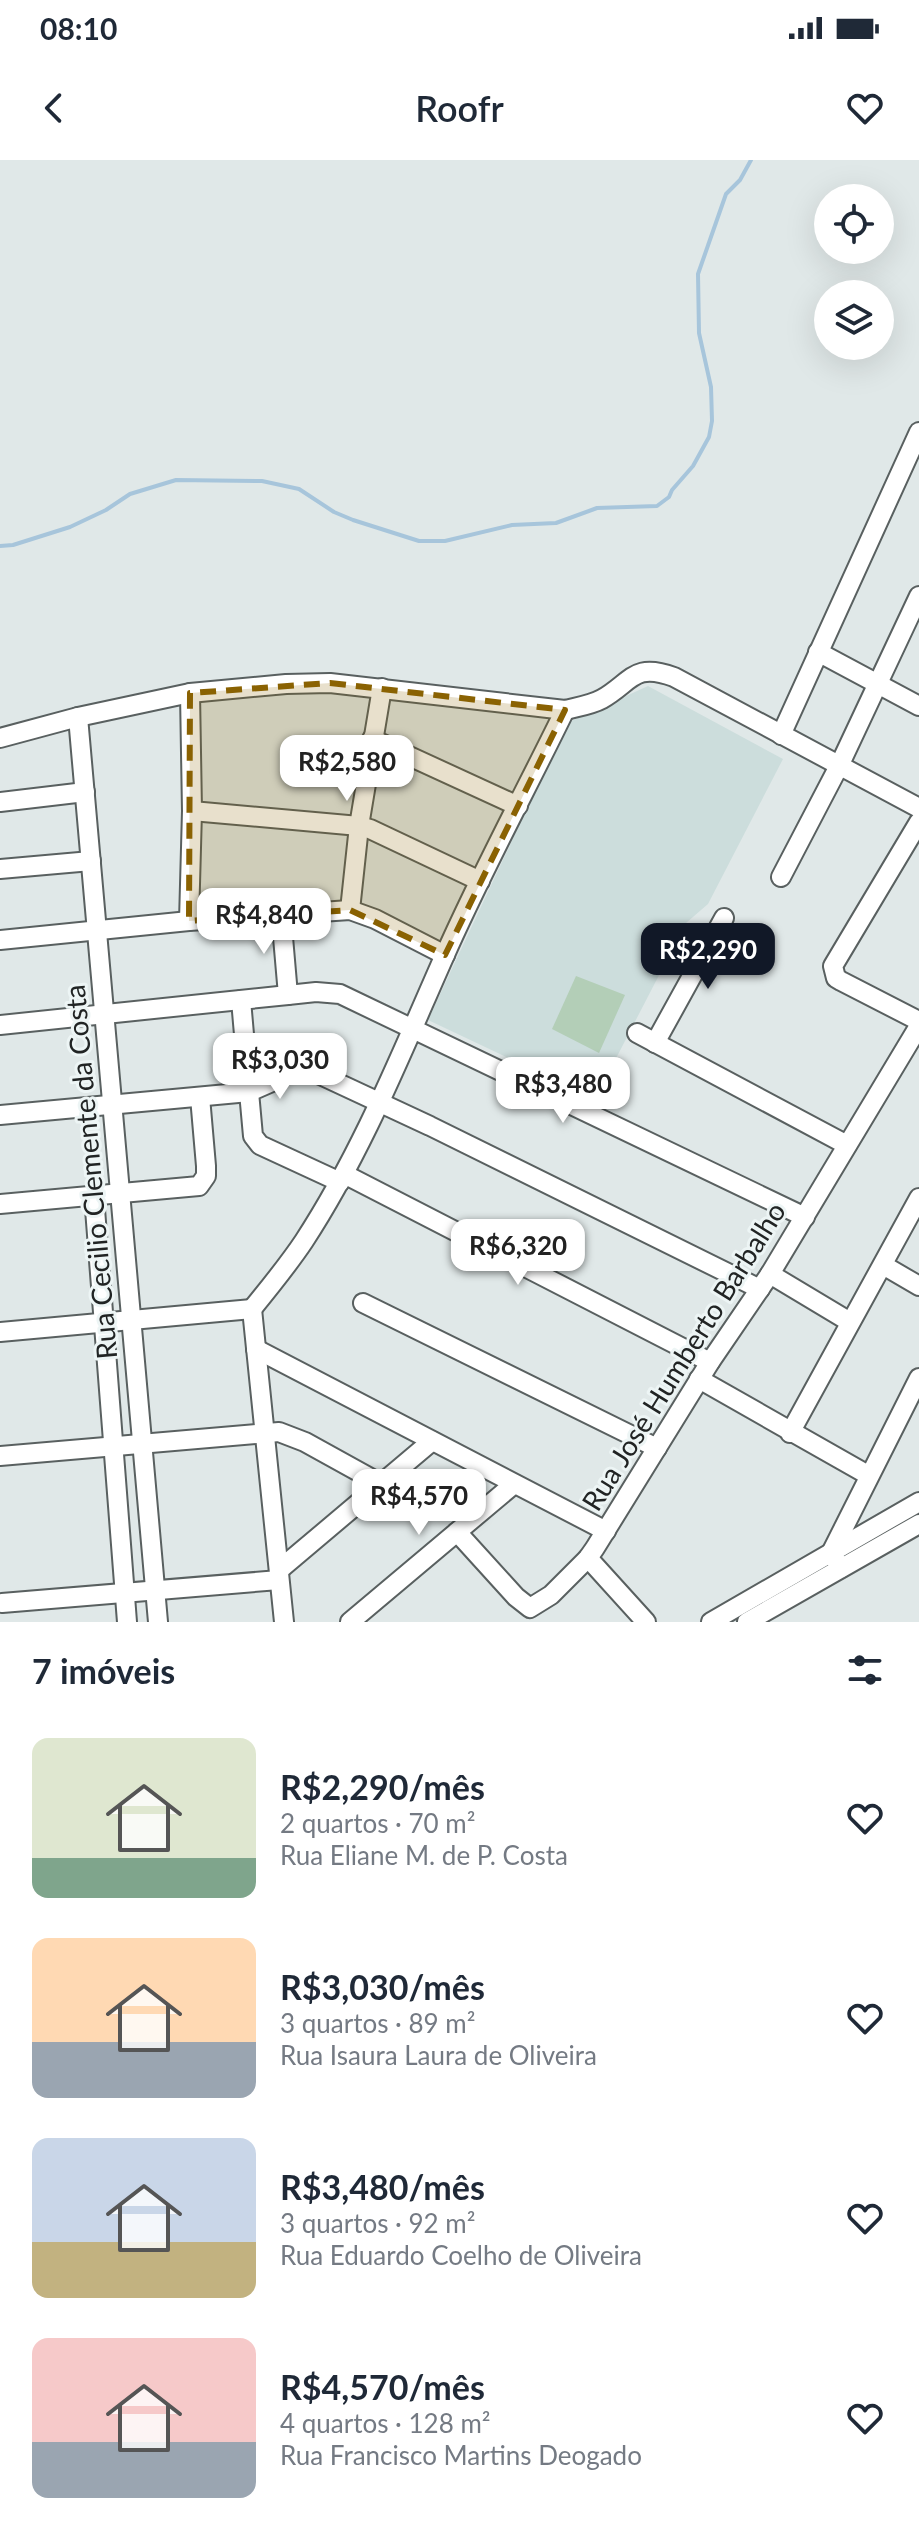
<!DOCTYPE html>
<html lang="pt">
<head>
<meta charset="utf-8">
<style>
	body { margin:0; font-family:Lato,sans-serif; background:#f6f6f7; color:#1f2937; height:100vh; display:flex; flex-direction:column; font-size:30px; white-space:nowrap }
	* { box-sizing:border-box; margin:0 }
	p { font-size:26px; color:#747a83 }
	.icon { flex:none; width:44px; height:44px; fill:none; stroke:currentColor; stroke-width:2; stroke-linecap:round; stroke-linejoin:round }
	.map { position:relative; height:1462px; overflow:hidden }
	.panel { display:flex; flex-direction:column; background:#fff; flex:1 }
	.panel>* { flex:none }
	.controls { position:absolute; left:814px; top:24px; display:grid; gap:16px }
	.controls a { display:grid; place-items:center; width:80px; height:80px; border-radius:50%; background:#fff; box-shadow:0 8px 32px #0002; font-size:40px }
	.price { position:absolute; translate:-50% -68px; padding:0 18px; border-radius:16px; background:#fff; color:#222; font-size:26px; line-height:52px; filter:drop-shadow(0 2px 4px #0008) }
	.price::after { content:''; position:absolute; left:50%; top:48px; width:24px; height:18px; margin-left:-12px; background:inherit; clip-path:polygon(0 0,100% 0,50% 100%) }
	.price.selected { background:#111827; color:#fff }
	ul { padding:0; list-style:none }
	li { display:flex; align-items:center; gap:24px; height:200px; padding:0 32px }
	li span { display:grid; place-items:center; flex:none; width:224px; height:160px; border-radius:16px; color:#555 }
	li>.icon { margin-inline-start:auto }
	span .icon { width:96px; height:96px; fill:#fffc; stroke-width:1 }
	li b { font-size:34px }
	h2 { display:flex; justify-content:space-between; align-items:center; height:96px; padding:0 32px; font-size:34px }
	.status { display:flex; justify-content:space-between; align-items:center; height:56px; padding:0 40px; background:#fff; direction:ltr }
	.status svg { height:22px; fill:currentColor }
	header { display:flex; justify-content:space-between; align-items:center; height:104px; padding:0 32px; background:#fff; font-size:36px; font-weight:600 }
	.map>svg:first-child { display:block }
	.built { fill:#ccdddc }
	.green { fill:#b3ceb7 }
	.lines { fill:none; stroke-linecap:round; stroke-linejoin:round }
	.stream { stroke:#a7c5db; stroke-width:4 }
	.minor-casing { stroke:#596060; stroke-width:22 }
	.minor { stroke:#fff; stroke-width:18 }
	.marked { fill:#8a6202; fill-opacity:0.2; stroke:#8a6202; stroke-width:6; stroke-dasharray:16 10; stroke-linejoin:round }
	.labels { text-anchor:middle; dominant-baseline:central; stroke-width:6; stroke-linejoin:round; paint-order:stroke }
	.street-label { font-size:28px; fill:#212424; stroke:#edf5f5 }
</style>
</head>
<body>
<div class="status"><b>08:10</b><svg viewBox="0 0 49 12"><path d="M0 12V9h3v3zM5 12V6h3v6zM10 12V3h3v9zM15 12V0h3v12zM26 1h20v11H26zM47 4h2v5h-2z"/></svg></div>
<header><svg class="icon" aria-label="back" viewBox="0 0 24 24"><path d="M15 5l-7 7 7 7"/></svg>Roofr<svg class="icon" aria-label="heart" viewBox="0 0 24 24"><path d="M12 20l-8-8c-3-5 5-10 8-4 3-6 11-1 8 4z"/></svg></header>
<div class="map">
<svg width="919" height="1462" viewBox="0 0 919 1462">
	<rect width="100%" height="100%" fill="#e0e8e8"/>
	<path class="built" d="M648 526 783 599 708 744 686 763 595 939 428 860 567 563Z"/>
	<path class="green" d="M576 816 625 835 599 893 552 869Z"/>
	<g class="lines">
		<path class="stream" d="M0 386 13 385 70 367 106 350 130 334 176 320 262 321 299 329 334 352 353 360 419 381H445L512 365 556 363 597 348 657 346 669 337 672 330 693 306 709 277 712 261 711 227 699 173 698 114 726 34 740 20 751 0"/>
		<defs>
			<g id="minor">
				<path d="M818 492 919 546"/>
				<path d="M78 557 158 1462"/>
				<path d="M781 575 919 272"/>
				<path d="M0 578 78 557 190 533 286 524 330 523 565 550C577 547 591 545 602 539 632 522 633 502 674 517L919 648"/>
				<path d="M372 579 518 646"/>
				<path d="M0 642 85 632"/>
				<path d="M192 651 359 666 370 669 480 721"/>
				<path d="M919 662 833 806 836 818 841 821 919 861"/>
				<path d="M0 709 91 701"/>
				<path d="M781 717 840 604 919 436"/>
				<path d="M350 750 359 666 382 528"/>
				<path d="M281 754 288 835"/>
				<path d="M189 761 192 651 190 533"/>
				<path d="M0 780 189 761 350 750 375 759 445 795"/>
				<path d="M0 865 288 835 316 832 340 834 805 1057"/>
				<path d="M637 873 847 985"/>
				<path d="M655 883 724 758"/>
				<path d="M0 955 249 932 241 840"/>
				<path d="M344 1014 710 1202"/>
				<path d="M340 1022 260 985 253 976 249 932 272 922 289 905 297 904 430 966 760 1129"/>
				<path d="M94 1036 127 1462"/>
				<path d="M0 1044 199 1026 206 1016V1006L200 937"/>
				<path d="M883 1105 919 1126"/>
				<path d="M770 1114 850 1162"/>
				<path d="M363 1143 657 1288"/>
				<path d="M252 1149C270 1127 288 1105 304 1081 362 992 401 894 444 797 481 713 525 632 565 550"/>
				<path d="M252 1149 284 1462"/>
				<path d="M0 1172 252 1149"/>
				<path d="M256 1189 606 1371"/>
				<path d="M699 1219 868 1315"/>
				<path d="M790 1273 919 1038"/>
				<path d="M0 1296 279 1272 305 1282 381 1324"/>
				<path d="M457 1372 516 1437 530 1448 551 1435 588 1398 595 1388 710 1202 770 1114 919 866"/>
				<path d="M588 1398 646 1462"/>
				<path d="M841 1408 831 1393 919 1218"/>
				<path d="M279 1410 432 1281"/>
				<path d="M2 1443 279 1420"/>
				<path d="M350 1462 514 1324"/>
				<path d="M711 1462 919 1342"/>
				<path d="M747 1462 919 1364"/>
			</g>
		</defs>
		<use href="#minor" class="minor-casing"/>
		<use href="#minor" class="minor"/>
	</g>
	<path class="marked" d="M330 523 565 550 445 795 350 750 189 761 190 533Z"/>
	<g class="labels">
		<g class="street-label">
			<text transform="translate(90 1012) rotate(-95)">Rua Cecilio Clemente da Costa</text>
			<text transform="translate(683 1196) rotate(-58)">Rua José Humberto Barbalho</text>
		</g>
	</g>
</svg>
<div class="controls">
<a><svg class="icon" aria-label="locate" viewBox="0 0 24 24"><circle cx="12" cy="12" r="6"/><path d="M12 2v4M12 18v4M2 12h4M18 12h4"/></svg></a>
<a><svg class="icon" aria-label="layers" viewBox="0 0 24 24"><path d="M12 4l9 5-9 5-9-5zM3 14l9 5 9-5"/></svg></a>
</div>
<b class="price" style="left:347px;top:643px">R$2,580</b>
<b class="price" style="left:264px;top:796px">R$4,840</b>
<b class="price selected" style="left:708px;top:831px">R$2,290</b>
<b class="price" style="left:280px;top:941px">R$3,030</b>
<b class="price" style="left:563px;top:965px">R$3,480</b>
<b class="price" style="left:518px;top:1127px">R$6,320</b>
<b class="price" style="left:419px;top:1377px">R$4,570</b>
</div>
<section class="panel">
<h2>7 imóveis<svg class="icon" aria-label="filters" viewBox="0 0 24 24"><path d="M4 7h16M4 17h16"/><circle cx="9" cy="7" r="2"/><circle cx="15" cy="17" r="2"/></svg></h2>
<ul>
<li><span style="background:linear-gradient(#dfe7d0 75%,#7fa58c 0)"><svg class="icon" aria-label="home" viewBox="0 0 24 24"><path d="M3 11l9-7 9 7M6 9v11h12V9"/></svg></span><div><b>R$2,290/mês</b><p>2 quartos · 70 m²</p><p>Rua Eliane M. de P. Costa</p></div><svg class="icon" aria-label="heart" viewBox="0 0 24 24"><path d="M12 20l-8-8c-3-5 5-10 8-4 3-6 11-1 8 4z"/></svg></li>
<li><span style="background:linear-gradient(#ffd9b3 65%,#9aa5b1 0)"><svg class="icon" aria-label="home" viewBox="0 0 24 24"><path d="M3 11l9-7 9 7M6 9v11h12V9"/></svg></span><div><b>R$3,030/mês</b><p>3 quartos · 89 m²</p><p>Rua Isaura Laura de Oliveira</p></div><svg class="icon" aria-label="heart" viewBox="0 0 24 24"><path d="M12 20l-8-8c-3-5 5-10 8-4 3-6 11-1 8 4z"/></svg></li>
<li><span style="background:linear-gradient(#c9d6e8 65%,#c2b280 0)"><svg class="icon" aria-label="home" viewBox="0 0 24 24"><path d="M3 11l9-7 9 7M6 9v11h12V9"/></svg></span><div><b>R$3,480/mês</b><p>3 quartos · 92 m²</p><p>Rua Eduardo Coelho de Oliveira</p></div><svg class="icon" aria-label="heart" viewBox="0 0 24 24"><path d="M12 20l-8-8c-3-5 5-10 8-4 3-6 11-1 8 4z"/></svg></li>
<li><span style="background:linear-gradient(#f6c9c9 65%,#9aa5b1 0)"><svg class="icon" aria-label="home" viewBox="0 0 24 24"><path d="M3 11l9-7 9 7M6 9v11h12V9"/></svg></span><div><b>R$4,570/mês</b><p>4 quartos · 128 m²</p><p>Rua Francisco Martins Deogado</p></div><svg class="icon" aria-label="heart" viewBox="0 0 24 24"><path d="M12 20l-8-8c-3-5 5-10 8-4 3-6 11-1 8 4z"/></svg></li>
</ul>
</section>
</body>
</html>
